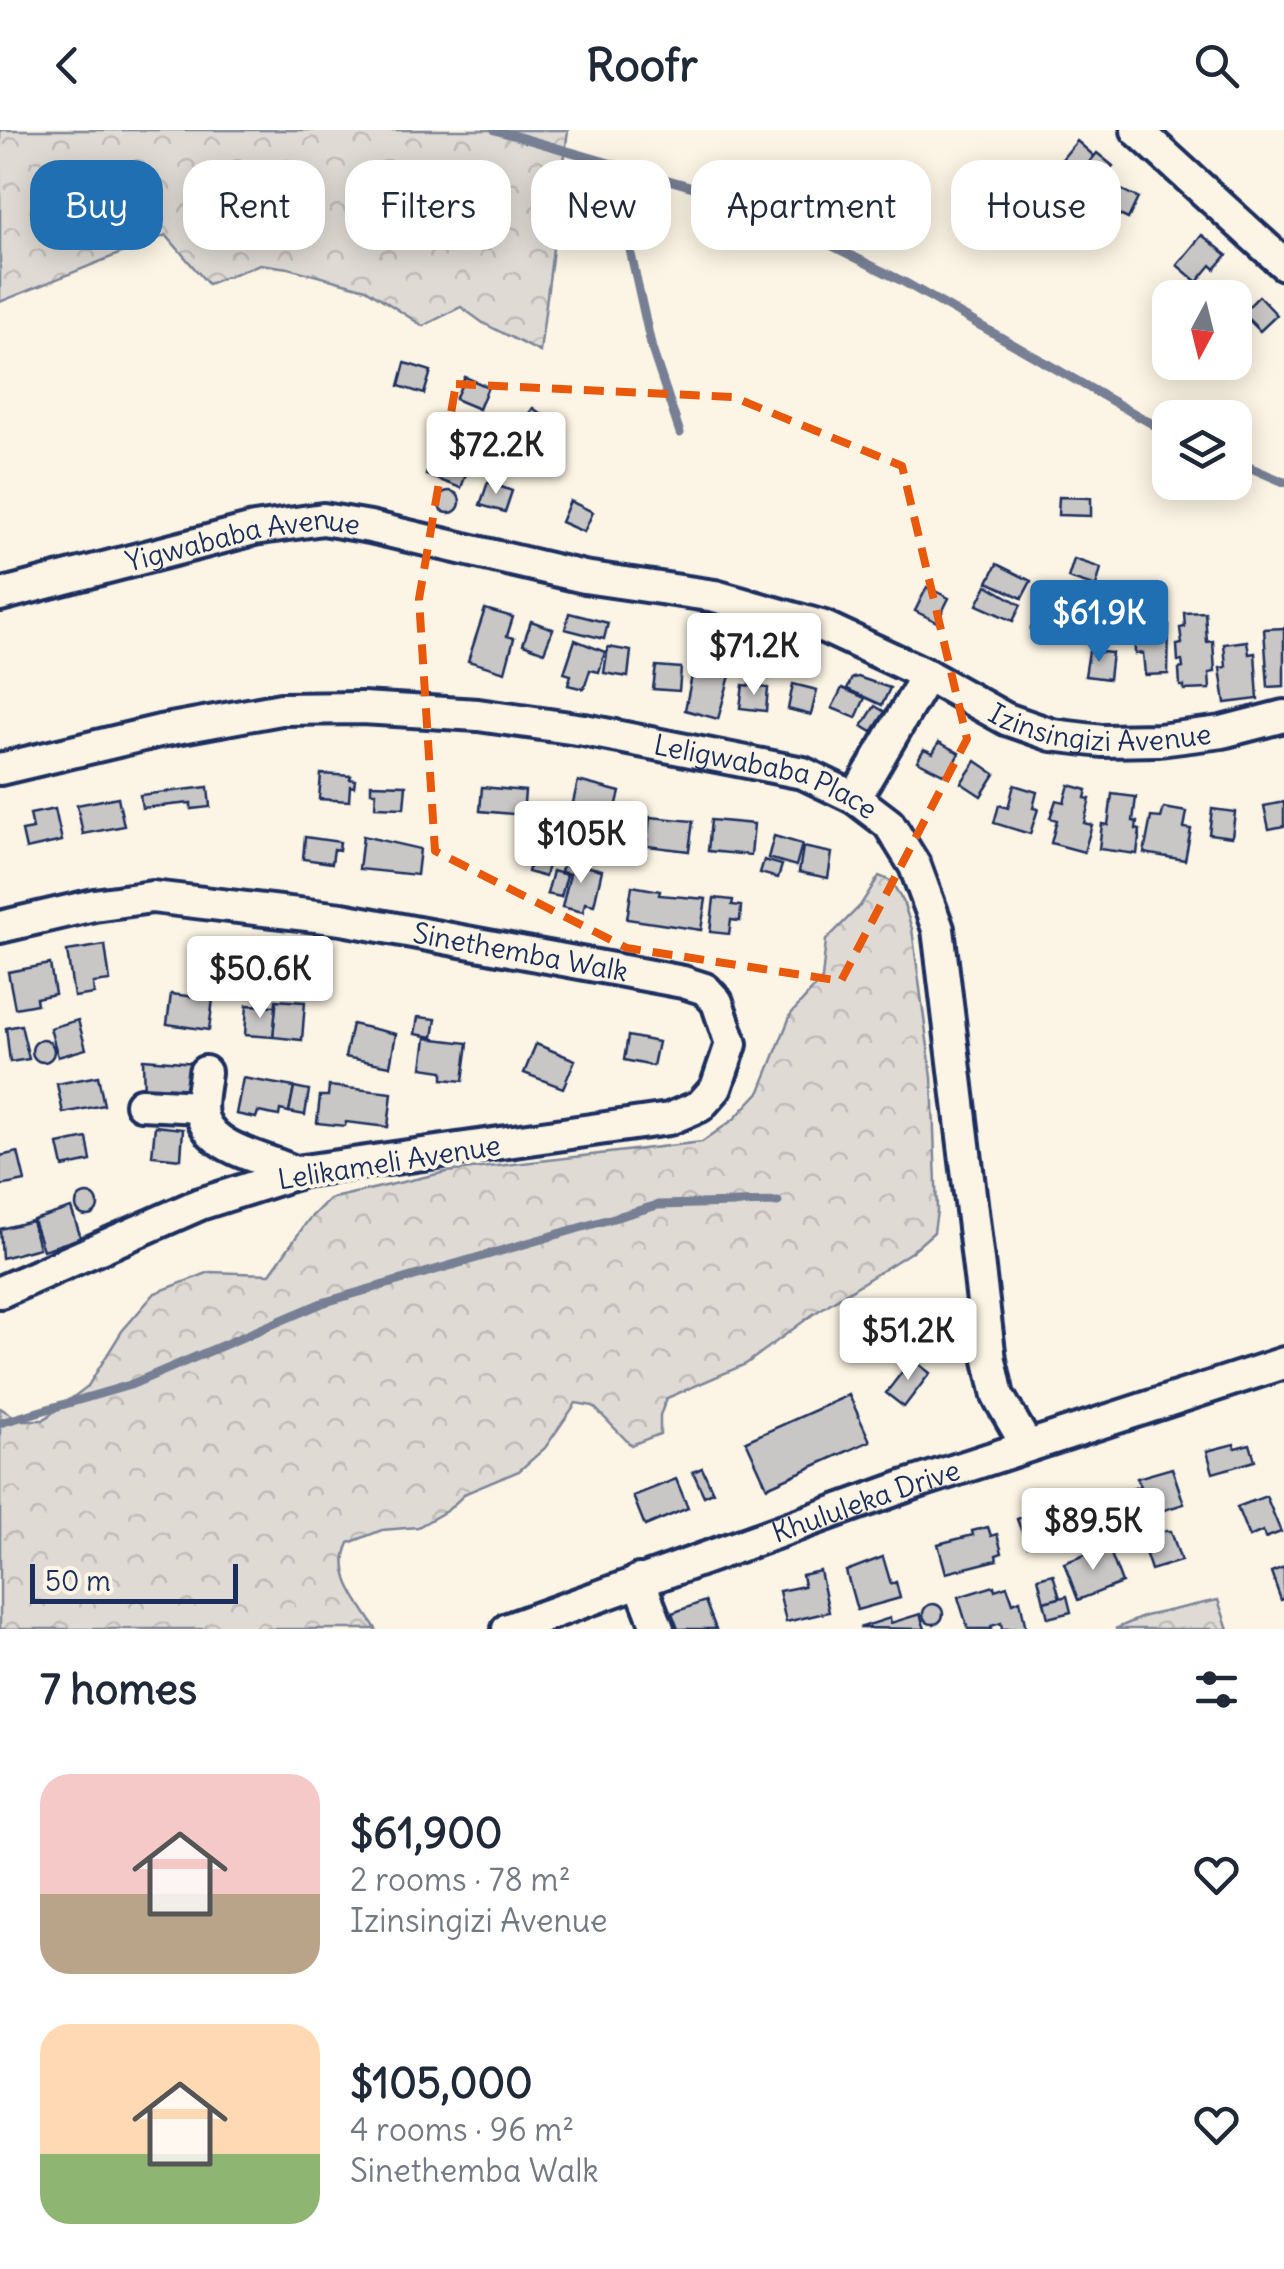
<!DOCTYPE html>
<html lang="en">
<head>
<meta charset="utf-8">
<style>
	body { margin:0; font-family:Delius,sans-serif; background:#f6f6f7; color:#1f2937; height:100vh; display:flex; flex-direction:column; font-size:38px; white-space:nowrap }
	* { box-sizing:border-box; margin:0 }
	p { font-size:32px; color:#747a83 }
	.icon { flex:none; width:55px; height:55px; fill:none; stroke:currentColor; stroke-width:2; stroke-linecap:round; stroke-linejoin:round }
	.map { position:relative; height:1499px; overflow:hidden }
	.panel { display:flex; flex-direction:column; background:#fff; flex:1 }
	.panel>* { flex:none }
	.banner { position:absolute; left:30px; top:30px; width:1225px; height:90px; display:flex; gap:20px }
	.needle { width:65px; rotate:187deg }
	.buttons { position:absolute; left:1152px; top:150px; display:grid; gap:20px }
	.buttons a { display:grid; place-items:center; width:100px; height:100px; border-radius:20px; background:#fff; box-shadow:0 5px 25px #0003; font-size:50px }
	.scale { position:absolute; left:30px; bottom:25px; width:208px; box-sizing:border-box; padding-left:10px; border:5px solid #1b2f5e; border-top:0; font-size:28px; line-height:35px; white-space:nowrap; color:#1b2f5e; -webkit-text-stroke:8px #fcf5e5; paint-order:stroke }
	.price { position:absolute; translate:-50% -85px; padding:0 22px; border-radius:10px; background:#fff; color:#222; font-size:32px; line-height:65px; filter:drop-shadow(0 2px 5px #0008) }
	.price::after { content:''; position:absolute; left:50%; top:60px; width:30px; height:22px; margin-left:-15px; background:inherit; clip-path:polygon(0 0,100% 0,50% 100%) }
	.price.on { background:#1f6fb2; color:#fff }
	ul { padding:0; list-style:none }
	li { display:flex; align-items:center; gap:30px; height:250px; padding:0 40px }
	li span { display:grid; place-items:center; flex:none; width:280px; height:200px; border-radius:30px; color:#555 }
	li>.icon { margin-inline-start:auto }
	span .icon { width:120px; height:120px; fill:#fffc; stroke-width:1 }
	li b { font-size:42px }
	h2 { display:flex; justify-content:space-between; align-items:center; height:120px; padding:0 40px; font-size:42px }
	.pill { padding:0 35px; border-radius:30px; background:#fff; box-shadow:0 5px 25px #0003; font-size:35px; line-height:90px }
	.pill.on { background:#1f6fb2; color:#fff }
	header { display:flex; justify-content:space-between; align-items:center; height:130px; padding:0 40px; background:#fff; font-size:45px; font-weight:700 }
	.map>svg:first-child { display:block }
	.forest { fill:url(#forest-crowns); stroke:#7d8599; stroke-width:2.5 }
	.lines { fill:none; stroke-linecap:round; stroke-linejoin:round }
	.stream { stroke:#767f94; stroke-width:9 }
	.building { fill:#c8c7c6; stroke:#1b2f5e; stroke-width:2.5 }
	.minor-casing { stroke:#1b2f5e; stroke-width:38 }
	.minor { stroke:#fcf5e5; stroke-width:30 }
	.marked { fill:none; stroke:#e8590c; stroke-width:8; stroke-dasharray:20 12; stroke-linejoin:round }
	.labels { text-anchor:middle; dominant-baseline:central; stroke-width:8; stroke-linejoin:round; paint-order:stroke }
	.street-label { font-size:28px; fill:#1b2f5e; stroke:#fcf5e5 }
</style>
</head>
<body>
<header><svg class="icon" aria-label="back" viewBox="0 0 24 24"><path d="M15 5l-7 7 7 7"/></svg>Roofr<svg class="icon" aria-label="search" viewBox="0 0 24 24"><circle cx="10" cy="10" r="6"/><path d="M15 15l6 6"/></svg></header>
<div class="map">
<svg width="1284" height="1499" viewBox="0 0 1284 1499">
	<defs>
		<pattern id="forest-crowns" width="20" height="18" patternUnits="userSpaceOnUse" patternTransform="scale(2.5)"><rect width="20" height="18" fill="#dfdbd4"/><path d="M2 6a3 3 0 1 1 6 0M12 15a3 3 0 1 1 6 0" fill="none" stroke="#bfbcb8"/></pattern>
	</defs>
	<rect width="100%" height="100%" fill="#fcf5e5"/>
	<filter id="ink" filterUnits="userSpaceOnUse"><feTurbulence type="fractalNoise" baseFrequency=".01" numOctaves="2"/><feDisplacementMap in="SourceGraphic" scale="20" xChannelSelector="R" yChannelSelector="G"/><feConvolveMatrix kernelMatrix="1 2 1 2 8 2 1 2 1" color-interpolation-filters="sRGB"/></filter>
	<g filter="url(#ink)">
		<g class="forest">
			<path d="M0 0H568L540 222 483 193 461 177 423 196 366 159 288 138 260 134 208 154 166 105 0 172Z"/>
			<path d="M879 746 891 751 903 771 912 799 932 947 937 1081 934 1102 911 1122 812 1185 746 1234 667 1268 660 1285V1304L631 1315 593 1276 576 1273 545 1318 519 1341 466 1363 448 1380 418 1397 382 1400 349 1413C334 1445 359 1471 376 1499H0V1278L20 1290H43L88 1256 122 1201 155 1163 210 1142 270 1144 309 1089 329 1069 446 1042 702 1012 734 989 760 961 791 884 822 849 826 810 860 776Z"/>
			<path d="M1218 1470 1228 1499H1115L1145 1486Z"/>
		</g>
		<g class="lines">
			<g class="stream">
				<path d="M495 0 745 72 904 152 1170 304"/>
				<path d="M611 34 652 219 680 303"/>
				<path d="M1235 331 1284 352"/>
				<path d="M0 1293 130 1255 322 1173 658 1075 778 1072"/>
			</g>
		</g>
		<g class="building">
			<path d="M1077 11 1094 26 1080 44 1062 29Z"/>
			<path d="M1097 23 1113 36 1089 63 1074 51Z"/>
			<path d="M1116 57 1138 68 1128 89 1105 78Z"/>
			<path d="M1202 105 1227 125 1215 139 1211 135 1197 152 1177 135Z"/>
			<path d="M1259 166 1277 185 1260 201 1242 183Z"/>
			<path d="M405 233 431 241 424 264 399 256Z"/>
			<path d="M465 247 488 257 479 279 455 269Z"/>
			<path d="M533 278 551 291 536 312 518 298Z"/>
			<path d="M436 304 455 311 449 327 430 319Z"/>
			<path d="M434 324 469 336 461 358 426 345Z"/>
			<path d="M488 352 512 361 505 382 480 375Z"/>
			<circle cx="449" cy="372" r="11"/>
			<path d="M1059 367 1091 368V386L1058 385Z"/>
			<path d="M570 371 593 382 584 402 561 392Z"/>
			<path d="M1074 429 1101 438 1096 457 1068 448Z"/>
			<path d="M997 434 1031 451 1022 468 988 452Z"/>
			<path d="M987 455 1021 475 1013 491 977 475Z"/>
			<path d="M927 457 949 468 937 492 915 481Z"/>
			<path d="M1044 478 1064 490 1051 512 1030 499Z"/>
			<path d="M485 479 513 487 507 506 514 508 505 542 468 531Z"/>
			<path d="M1205 482 1207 512 1213 511 1215 542 1209 543 1210 559 1184 560V556H1180L1179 539 1183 538 1182 531H1178L1177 515 1182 514 1180 498 1185 497 1184 483Z"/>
			<path d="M569 483 608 493 604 509 565 499Z"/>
			<path d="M531 491 553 499 544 522 523 514Z"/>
			<path d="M1155 491V496L1169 495 1168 544 1145 545 1143 523 1135 524 1134 492Z"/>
			<path d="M1284 498V556L1268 557 1264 499Z"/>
			<path d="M575 510 605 522 599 542 590 540 584 559 568 555 571 545 564 543Z"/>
			<path d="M1247 511 1249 524 1255 523 1258 569 1225 573 1220 538 1226 537 1224 514Z"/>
			<path d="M608 517 631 521 628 547 604 543Z"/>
			<path d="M1089 521 1112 523 1109 549 1085 546Z"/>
			<path d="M696 526 734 531 718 589 685 580Z"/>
			<path d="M656 536 681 538 679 561 653 559Z"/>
			<path d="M858 547 890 558 882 575 847 559 852 548Z"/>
			<path d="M793 554 817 560 811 585 788 579Z"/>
			<path d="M743 555 768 558 766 581 740 578Z"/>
			<path d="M842 558 865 568 856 588 832 578Z"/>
			<path d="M875 576 885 582 872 602 862 596Z"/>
			<path d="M939 612 959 623 947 646 917 631 924 619 933 623Z"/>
			<path d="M976 631 995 644 981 666 961 653Z"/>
			<path d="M321 644 351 646 350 649 355 650 354 657 350 656 349 671 319 669Z"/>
			<path d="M578 651 620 662 616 677 605 675 598 701 568 694Z"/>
			<path d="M371 654 406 655 404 678 375 677 376 662H371Z"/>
			<path d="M1014 655 1037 662 1033 678 1038 679 1030 704 994 693 999 675 1008 678Z"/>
			<path d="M1069 655 1087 660 1085 668 1090 669 1084 693 1092 695 1084 722 1051 713 1057 690 1050 688 1056 670 1064 672Z"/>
			<path d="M208 657 210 677 191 679V673L142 678 140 665Z"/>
			<path d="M482 657 525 661 523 685 480 681Z"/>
			<path d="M1112 664 1136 667 1133 691 1137 692 1136 699 1140 700 1137 724 1099 719 1102 694 1108 695Z"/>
			<path d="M118 667 124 696 83 704 77 675Z"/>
			<path d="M1284 672V696L1269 699 1264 676Z"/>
			<path d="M1164 678 1187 682 1184 698 1191 699 1185 730 1144 723 1151 687 1161 688Z"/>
			<path d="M55 679 62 711 26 719 22 701 33 699 30 684Z"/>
			<path d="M1212 679 1235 682 1232 707 1209 704Z"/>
			<path d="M603 686 617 689 612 708 598 705Z"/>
			<path d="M650 687 693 691 689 721 647 716Z"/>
			<path d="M711 690 754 694 751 725 708 721Z"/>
			<path d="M363 706 420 719 417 745 359 739Z"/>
			<path d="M774 706 802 714 796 736 768 728Z"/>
			<path d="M305 707 340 712 339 720 334 719 332 733 303 729Z"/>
			<path d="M803 717 832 723 828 748 799 742Z"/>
			<path d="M532 727 549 731 545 747 528 742Z"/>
			<path d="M764 730 782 735 778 748 760 743Z"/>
			<path d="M564 731 602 740 594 775 585 773 583 782 562 777 570 744 561 742Z"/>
			<path d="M553 741 567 745 561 767 547 764Z"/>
			<path d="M632 756 660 761 659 765 706 769 701 800 627 789Z"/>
			<path d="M714 768 733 770 732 775 741 776 740 791 731 790 729 804 710 802Z"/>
			<path d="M105 815 110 851 93 853 94 864 74 867 67 821Z"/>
			<path d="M50 834 55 864 36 868 37 874 15 878 8 842Z"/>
			<path d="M171 864 213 869 209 900 167 894Z"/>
			<path d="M276 870 305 872 302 910 273 907Z"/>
			<path d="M247 875 276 876 273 907 245 905Z"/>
			<path d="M418 887 436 889 433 907 415 904Z"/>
			<path d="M78 890 86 919 58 927 50 898Z"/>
			<path d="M352 894 396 904 390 936 345 927Z"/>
			<path d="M21 895 29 929 10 932 6 898Z"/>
			<path d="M628 906 658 912 653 936 624 930Z"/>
			<path d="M426 908 468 913 463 951 443 949V941L422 938Z"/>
			<circle cx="43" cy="921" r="11"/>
			<path d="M536 914 575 930 563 958 524 943Z"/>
			<path d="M143 929 196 933V963L144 969Z"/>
			<path d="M98 946 104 975 63 983 57 954Z"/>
			<path d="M243 948 294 957 289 982 280 980 279 986 258 982 256 988 236 984Z"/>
			<path d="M329 956 392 963 388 997 346 992 345 996 317 993 320 966H328Z"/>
			<path d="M294 957 309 960 305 985 289 982Z"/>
			<path d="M155 996 183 999 181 1029 152 1026Z"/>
			<path d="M87 1008 91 1031 63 1037 58 1014Z"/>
			<path d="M18 1022 25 1051 0 1056V1026Z"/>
			<circle cx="87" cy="1075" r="11"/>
			<path d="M71 1078 81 1108 43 1120 33 1090Z"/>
			<path d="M32 1091 39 1118 2 1128 0 1099Z"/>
			<path d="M912 1229 930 1243 904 1277 886 1263Z"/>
			<path d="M849 1265 870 1311 767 1357 746 1311Z"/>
			<path d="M1234 1314 1235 1318 1250 1314 1255 1331 1213 1343 1207 1321Z"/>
			<path d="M702 1338 713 1362 704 1366 693 1342Z"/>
			<path d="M1172 1338 1184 1374 1135 1389 1126 1361 1140 1356 1137 1348Z"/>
			<path d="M676 1349 688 1378 645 1396 633 1366Z"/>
			<path d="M1128 1366 1135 1386 1115 1392 1109 1372Z"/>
			<path d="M1266 1366 1281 1402 1265 1408 1263 1401 1249 1407 1237 1377Z"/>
			<path d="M1080 1369 1090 1397 1054 1409 1045 1380Z"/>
			<path d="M1029 1385 1038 1412 1027 1416 1017 1389Z"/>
			<path d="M988 1397 991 1406 997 1404 1002 1423 996 1425 997 1430 946 1443 938 1414 973 1405 972 1401Z"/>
			<path d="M1162 1401H1171L1181 1431 1151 1440 1141 1410Z"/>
			<path d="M1108 1416 1122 1453 1078 1470 1064 1433Z"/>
			<path d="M883 1427 891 1454 896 1452 900 1468 857 1480 846 1441Z"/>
			<path d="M1284 1437V1469L1281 1470 1271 1442Z"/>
			<path d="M820 1441 829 1482 786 1492 779 1461 804 1456 802 1445Z"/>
			<path d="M1053 1444 1060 1468 1044 1472 1038 1448Z"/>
			<path d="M994 1456 995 1460 1007 1456 1013 1473 1020 1470 1026 1499H1002L1001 1493 991 1496 992 1499H968L958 1467Z"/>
			<path d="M1067 1466 1071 1482 1048 1488 1044 1472Z"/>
			<path d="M705 1471 716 1499H678L672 1483Z"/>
			<circle cx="933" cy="1484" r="10"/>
			<path d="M920 1484 925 1499 859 1498 890 1488 891 1493Z"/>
		</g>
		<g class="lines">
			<defs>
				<g id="minor">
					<path d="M1137 0 1284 134"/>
					<path id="s1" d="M0 465 254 399 323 389 370 397 584 447 715 466 824 497 927 545 1006 589 1052 605 1102 611 1159 610 1222 602 1284 586"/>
					<path id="s2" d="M0 639 160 601 281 579 362 578 478 585 584 600 803 643 855 668 889 694 915 736 938 799 990 1230 998 1266 1027 1316"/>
					<path d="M855 668 927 545"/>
					<path id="s3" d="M0 797 94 775 152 767 342 789 683 852 705 859 717 872 731 914 716 958 700 976 669 989 303 1041 200 1074 0 1162"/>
					<path d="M205 942C204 956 198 975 203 989 215 1022 268 1028 296 1043"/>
					<path d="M141 974 201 977"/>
					<path d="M639 1450 658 1499"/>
					<path id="s4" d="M508 1499 906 1356 1284 1233"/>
				</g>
			</defs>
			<use href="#minor" class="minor-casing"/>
			<use href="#minor" class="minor"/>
		</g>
	</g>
	<path class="marked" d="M456 254 733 267 902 336 967 609 841 851 627 818 435 721 419 469Z"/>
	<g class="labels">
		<g class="street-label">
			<text stroke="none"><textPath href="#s1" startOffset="250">Yigwababa Avenue</textPath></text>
			<text stroke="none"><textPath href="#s1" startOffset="1145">Izinsingizi Avenue</textPath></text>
			<text stroke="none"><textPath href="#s2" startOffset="780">Leligwababa Place</textPath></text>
			<text stroke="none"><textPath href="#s3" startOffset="528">Sinethemba Walk</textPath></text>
			<text transform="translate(389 1032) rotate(-9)">Lelikameli Avenue</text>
			<text stroke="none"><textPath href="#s4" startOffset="380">Khululeka Drive</textPath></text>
		</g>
	</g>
</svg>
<div class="buttons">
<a><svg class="needle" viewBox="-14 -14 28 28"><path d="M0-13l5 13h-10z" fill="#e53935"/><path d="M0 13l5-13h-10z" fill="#747a83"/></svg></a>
<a><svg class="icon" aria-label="layers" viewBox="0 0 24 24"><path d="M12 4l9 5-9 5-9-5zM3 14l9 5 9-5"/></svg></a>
</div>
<div class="scale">50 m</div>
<b class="price" style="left:496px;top:367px">$72.2K</b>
<b class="price on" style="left:1099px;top:535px">$61.9K</b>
<b class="price" style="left:754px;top:568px">$71.2K</b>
<b class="price" style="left:581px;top:756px">$105K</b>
<b class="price" style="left:260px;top:891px">$50.6K</b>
<b class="price" style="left:908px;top:1253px">$51.2K</b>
<b class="price" style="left:1093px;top:1443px">$89.5K</b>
<div class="banner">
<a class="pill on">Buy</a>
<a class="pill">Rent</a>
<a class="pill">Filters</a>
<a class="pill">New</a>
<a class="pill">Apartment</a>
<a class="pill">House</a>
</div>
</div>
<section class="panel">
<h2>7 homes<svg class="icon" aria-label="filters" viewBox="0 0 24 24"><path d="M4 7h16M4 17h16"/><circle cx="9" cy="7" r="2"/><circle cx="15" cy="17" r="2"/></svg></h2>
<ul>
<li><span style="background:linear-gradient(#f6c9c9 60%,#b9a48a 0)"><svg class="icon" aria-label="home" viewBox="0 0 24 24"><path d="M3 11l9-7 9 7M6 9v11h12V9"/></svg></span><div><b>$61,900</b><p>2 rooms · 78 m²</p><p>Izinsingizi Avenue</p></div><svg class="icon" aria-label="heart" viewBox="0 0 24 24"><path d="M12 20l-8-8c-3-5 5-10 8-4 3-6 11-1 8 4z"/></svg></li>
<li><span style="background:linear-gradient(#ffd9b3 65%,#8fb573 0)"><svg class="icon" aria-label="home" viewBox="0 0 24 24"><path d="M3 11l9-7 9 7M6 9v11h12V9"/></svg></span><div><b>$105,000</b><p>4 rooms · 96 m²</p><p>Sinethemba Walk</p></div><svg class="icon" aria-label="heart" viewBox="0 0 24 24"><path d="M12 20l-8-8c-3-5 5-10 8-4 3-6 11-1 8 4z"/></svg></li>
</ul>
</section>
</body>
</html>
